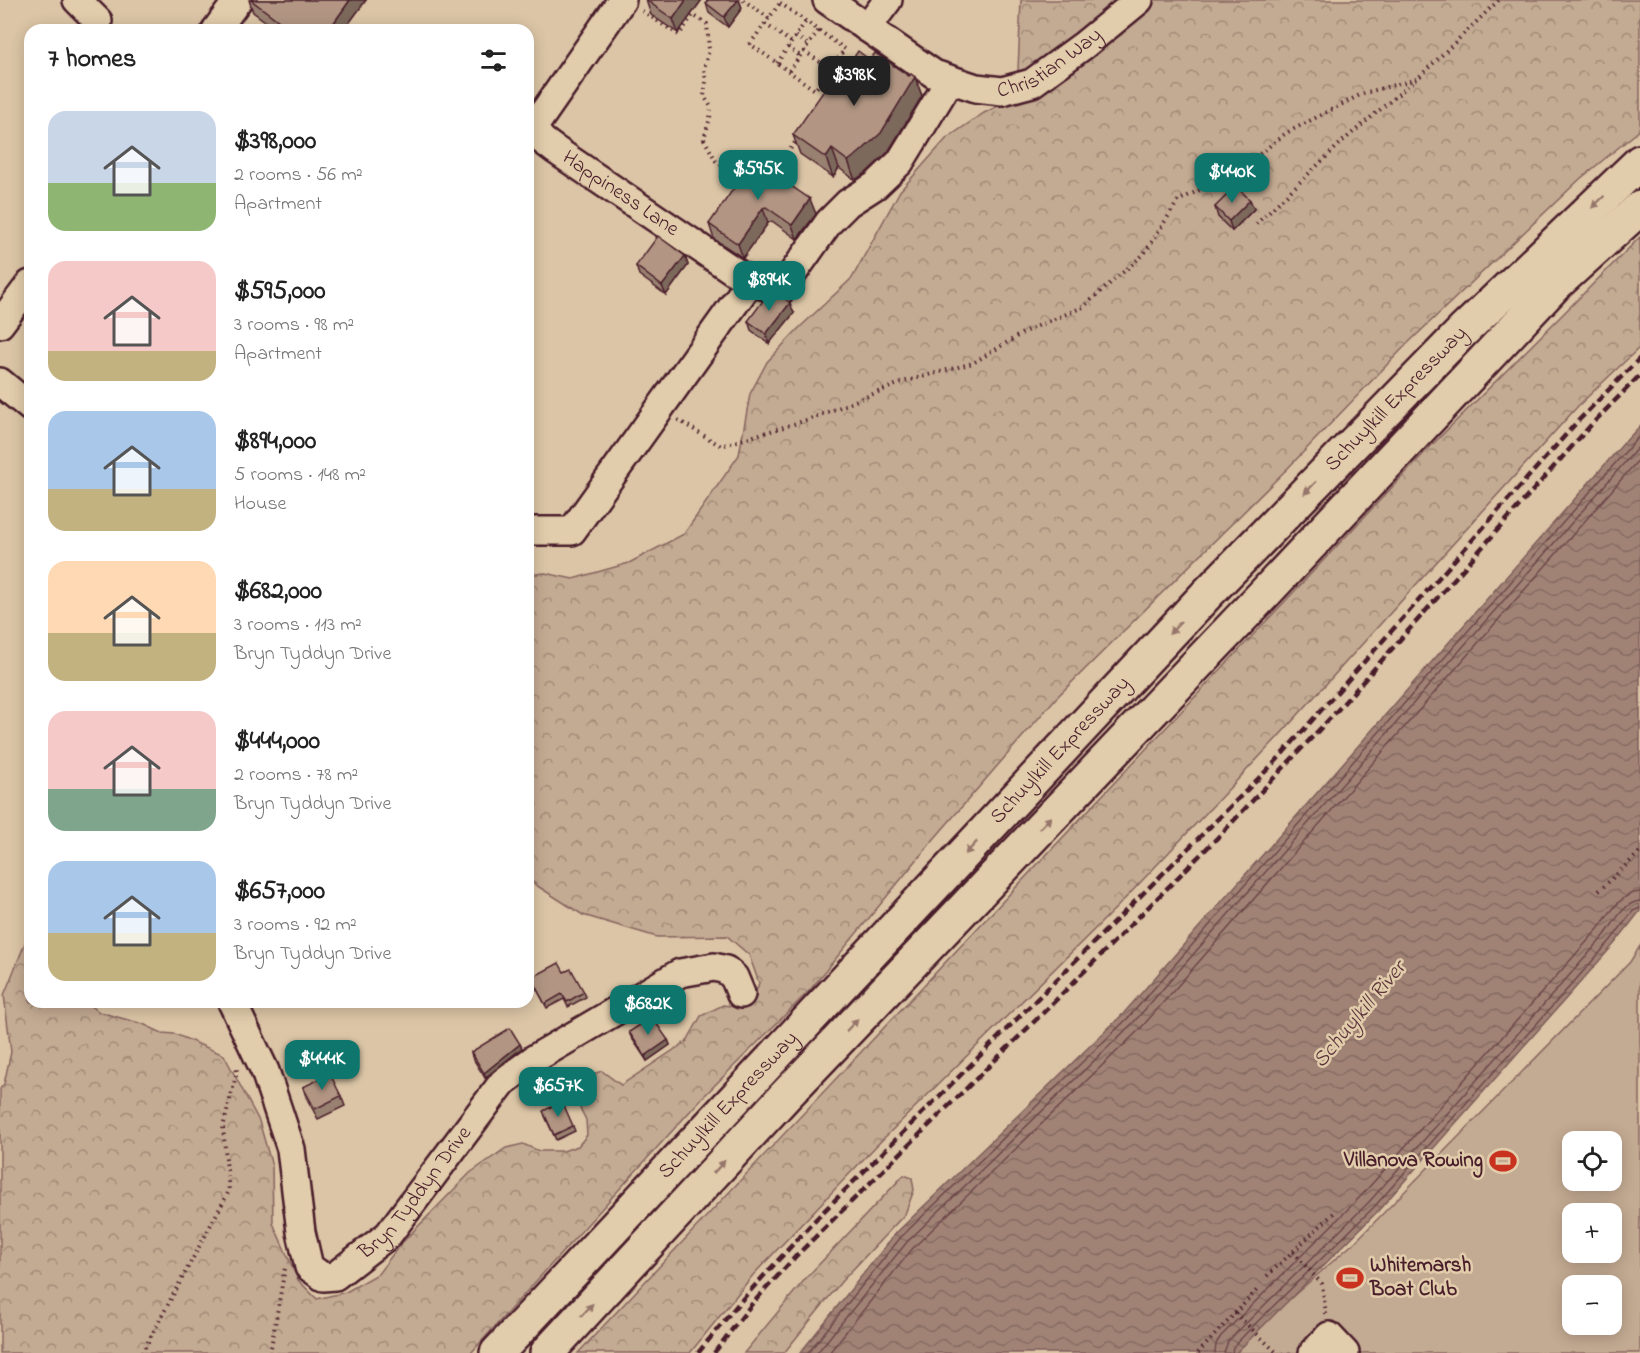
<!DOCTYPE html>
<html lang="en">
<head>
<meta charset="utf-8">
<style>
	body { margin:0; font-family:"Indie Flower",sans-serif; background:#f2f2f2; color:#222; height:100vh; display:flex; flex-direction:column; font-size:22px; white-space:nowrap }
	* { box-sizing:border-box; margin:0 }
	p { font-size:20px; color:#767676 }
	.icon { flex:none; width:33px; height:33px; fill:none; stroke:currentColor; stroke-width:2; stroke-linecap:round; stroke-linejoin:round }
	.map { position:relative; flex:1; overflow:hidden }
	.panel { position:absolute; left:24px; top:24px; width:510px; height:984px; display:flex; flex-direction:column; background:#fff; border-radius:18px; box-shadow:0 3px 15px #0003 }
	.panel>* { flex:none }
	.controls { position:absolute; left:1562px; top:1131px; display:grid; gap:12px }
	.controls a { display:grid; place-items:center; width:60px; height:60px; border-radius:12px; background:#fff; box-shadow:0 3px 15px #0003; font-size:30px }
	.price { position:absolute; translate:-50% -51px; padding:0 14px; border-radius:12px; background:#0f766e; color:#fff; font-size:20px; line-height:39px; filter:drop-shadow(0 2px 3px #0008) }
	.price::after { content:''; position:absolute; left:50%; top:36px; width:18px; height:14px; margin-left:-9px; background:inherit; clip-path:polygon(0 0,100% 0,50% 100%) }
	.price.active { background:#222; color:#fff }
	ul { padding:0; list-style:none }
	li { display:flex; align-items:center; gap:18px; height:150px; padding:0 24px }
	li span { display:grid; place-items:center; flex:none; width:168px; height:120px; border-radius:18px; color:#555 }
	li>.icon { margin-inline-start:auto }
	span .icon { width:72px; height:72px; fill:#fffc; stroke-width:1 }
	li b { font-size:26px }
	h2 { display:flex; justify-content:space-between; align-items:center; height:72px; padding:0 24px; font-size:26px }
	.map>svg:first-child { display:block }
	.green { fill:#c3aa92; stroke:#86645e; stroke-width:1.5; fill-rule:evenodd }
	.forest { fill:url(#forest-crowns); stroke:#86645e; stroke-width:1.5 }
	.water { fill:url(#water-waves); stroke:#7e5b58; stroke-width:1.5 }
	.lines { fill:none; stroke-linecap:round; stroke-linejoin:round }
	.shore { stroke:#6d4749; stroke-width:1.5 }
	.minor-casing { stroke:#4a1f2b; stroke-width:32 }
	.highway-casing { stroke:#4a1f2b; stroke-width:38 }
	.path { stroke:#4a1f2b; stroke-width:4; stroke-dasharray:1.5 4.5; stroke-linecap:butt }
	.minor { stroke:#e1ccab; stroke-width:27 }
	.highway { stroke:#e1ccab; stroke-width:33 }
	.rail { stroke:#4a1f2b; stroke-width:4.5; stroke-dasharray:9 4.5; stroke-linecap:butt }
	.wall { fill:#998171; stroke:#4a1f2b; stroke-width:1.5 }
	.shaded-wall { fill:#7d695c; stroke:#4a1f2b; stroke-width:1.5 }
	.building { fill:#b29683; stroke:#4a1f2b; stroke-width:1.5 }
	.oneway { fill:#96766b }
	.labels { text-anchor:middle; dominant-baseline:central; stroke-width:5; stroke-linejoin:round; paint-order:stroke }
	.street-label { font-size:21px; fill:#4a1f2b; stroke:#e1ccab }
	.poi-label { font-size:21px; font-weight:bold; fill:#4a1f2b; stroke:#e1ccab; text-anchor:end }
	.water-label { font-size:22px; font-style:italic; fill:#5b333a; stroke:#e1ccab }
</style>
</head>
<body>
<div class="map">
<svg width="1640" height="1353" viewBox="0 0 1640 1353">
	<defs>
		<pattern id="forest-crowns" width="20" height="18" patternUnits="userSpaceOnUse" patternTransform="scale(1.5)"><rect width="20" height="18" fill="#c3aa92"/><path d="M2 6a3 3 0 1 1 6 0M12 15a3 3 0 1 1 6 0" fill="none" stroke="#a08a77"/></pattern>
		<pattern id="water-waves" width="16" height="10" patternUnits="userSpaceOnUse" patternTransform="scale(1.5)"><rect width="16" height="10" fill="#a18376"/><path d="M0 5q4-4 8 0t8 0" fill="none" stroke="#856b61"/></pattern>
	</defs>
	<rect width="100%" height="100%" fill="#dbc5a6"/>
	<filter id="ink" filterUnits="userSpaceOnUse"><feTurbulence type="fractalNoise" baseFrequency=".0167" numOctaves="2"/><feDisplacementMap in="SourceGraphic" scale="12" xChannelSelector="R" yChannelSelector="G"/><feConvolveMatrix kernelMatrix="1 2 1 2 8 2 1 2 1" color-interpolation-filters="sRGB"/></filter>
	<g filter="url(#ink)">
		<path class="green" d="M1640 946V1353H1228L1356 1241 1630 962ZM1572 1142H1611V1180H1572ZM1572 1214H1611V1252H1572ZM1572 1286H1611V1324H1572Z"/>
		<g class="forest">
			<path d="M1021 0H1640V130L1580 179 1407 344 1288 468 1056 698 934 839 810 990 702 1098 471 1353H0V1089L4 1084 11 1052 4 995 30 931V1002H87L99 1012 143 1024 162 1033 175 1034 224 1055 259 1121 272 1166 273 1223 298 1280 317 1299 346 1292 378 1274 399 1246 470 1173 506 1148 523 1144 539 1151H563L578 1146 587 1135 586 1120 579 1106 580 1091 589 1075 602 1071 621 1085 687 1041 701 1016 723 1005 738 1007 753 1000 759 983 749 955 727 936 657 937 583 915 528 880V575L545 573 573 579 629 563 684 534 739 455 750 394 767 362 797 330 852 278 900 191 947 138 984 113 1008 101 1018 70Z"/>
			<path d="M1640 237V347L1578 406 1278 737 1119 905 877 1145 753 1275 690 1353H578L1429 448Z"/>
			<path d="M904 1175 912 1178 914 1190 905 1214 841 1282 784 1353H744L806 1278Z"/>
		</g>
		<path class="water" d="M1640 426V911L1615 943 1378 1211 1236 1353H800L896 1233 1123 1014 1622 445Z"/>
		<g class="lines">
			<g class="shore">
				<path d="M808 1353 901 1237 1128 1018 1640 435"/>
				<path d="M817 1353 907 1242 1133 1023 1640 445"/>
				<path d="M829 1353 913 1248 1140 1029 1640 458"/>
				<path d="M1215 1353 1216 1344 1221 1336 1362 1195 1598 929C1609 915 1620 893 1640 892"/>
				<path d="M1224 1353 1228 1341 1369 1202 1605 935C1614 923 1624 902 1640 901"/>
				<path d="M1232 1353 1233 1347 1252 1327 1374 1207 1611 940 1633 911 1640 908"/>
			</g>
			<defs>
				<g id="minor">
					<path d="M77 0 98 21"/>
					<path id="s1" d="M622 0 533 128 542 140 554 149 750 282"/>
					<path id="s2" d="M827 0 934 74 976 88 1002 91 1032 83 1084 45 1139 0"/>
					<path d="M867 28 888 0"/>
					<path d="M216 30 238 0"/>
					<path d="M0 324 30 284"/>
					<path d="M0 382 30 407"/>
					<path d="M528 531H572L750 282 781 290 829 222 848 203 876 185 900 162 950 80"/>
					<path id="s3" d="M232 1002 265 1071 291 1149 301 1232 309 1267 323 1277 335 1276 388 1235 503 1082 534 1059 680 973 714 967 726 970 734 977 741 994"/>
					<path d="M1313 1353 1329 1336 1345 1353"/>
				</g>
				<g id="highway">
					<path id="s4" d="M497 1353 1207 594 1463 331 1640 162"/>
					<path d="M547 1353 785 1096 1264 594 1555 285 1640 208"/>
				</g>
			</defs>
			<use href="#minor" class="minor-casing"/>
			<use href="#highway" class="highway-casing"/>
			<g class="path">
				<path d="M743 0 769 18"/>
				<path d="M780 3 845 49 815 90 750 44Z"/>
				<path d="M642 11 679 35 693 15 707 24 709 50 704 69 706 81 704 96 711 107 710 118 704 139 716 161 742 181"/>
				<path d="M765 24 791 42"/>
				<path d="M796 36 808 45"/>
				<path d="M788 47 800 56"/>
				<path d="M804 51 839 75"/>
				<path d="M777 63 806 21"/>
				<path d="M789 71 819 30"/>
				<path d="M776 175 786 155 798 138"/>
				<path d="M1256 224 1344 140 1414 81"/>
				<path d="M678 420 721 446 810 419 903 382 973 363 1026 331 1083 307 1144 254 1178 201 1242 168 1286 133 1364 93 1417 79 1499 0"/>
				<path d="M1599 891 1640 852"/>
				<path d="M1293 1252 1322 1284 1326 1314"/>
				<path d="M1267 1276 1337 1210"/>
				<path d="M1235 1313 1277 1353"/>
				<path d="M142 1353 229 1191 223 1127 237 1072 236 1067"/>
				<path d="M270 1353 285 1268"/>
				<path d="M1198 1353 1257 1290"/>
			</g>
			<use href="#minor" class="minor"/>
			<use href="#highway" class="highway"/>
			<g class="rail">
				<path d="M698 1353 738 1304 816 1219 1276 761 1578 421 1640 358"/>
				<path d="M714 1353 751 1305 796 1256 1043 1013 1223 832 1334 714 1591 425 1640 375"/>
			</g>
		</g>
		<g class="wall">
			<path d="M249 0H366L344 30H277L253 12Z"/>
			<path d="M646 0 701 1 678 33 651 15Z"/>
			<path d="M708 0H739L742 8 728 27 709 13 706 3Z"/>
			<path d="M870 60 909 76 915 77 922 96 888 152 866 173 855 180 839 168 833 177 800 154 793 135 846 69Z"/>
			<path d="M789 184 816 214 797 239 772 221 768 223 743 258 714 239 709 224Z"/>
			<path d="M1250 200 1254 209 1232 231 1218 217 1215 207Z"/>
			<path d="M685 256 688 265 666 295 639 275 636 266Z"/>
			<path d="M794 313 769 344 751 330 748 321Z"/>
			<path d="M564 972 584 992 586 997 568 1007 564 999 547 1008 531 978Z"/>
			<path d="M629 1032 668 1040 670 1045 647 1061 631 1037Z"/>
			<path d="M520 1044 522 1048 485 1078 472 1057 471 1052Z"/>
			<path d="M303 1087 341 1096 345 1106 318 1119 306 1097Z"/>
			<path d="M545 1116 573 1126 575 1131 556 1140Z"/>
		</g>
		<g class="shaded-wall">
			<path d="M350 0H366L344 30H334L333 24Z"/>
			<path d="M686 0H700L701 1 678 33 673 19Z"/>
			<path d="M738 0H739L742 8 728 27 724 17Z"/>
			<path d="M915 77 922 96 888 152 866 173 855 180 848 161Z"/>
			<path d="M832 149 839 168 833 177 826 158Z"/>
			<path d="M810 199 816 214 797 239 792 225Z"/>
			<path d="M1250 200 1254 209 1232 231 1229 221Z"/>
			<path d="M763 208 768 223 743 258 738 244Z"/>
			<path d="M685 256 688 265 666 295 662 286Z"/>
			<path d="M790 303 794 313 769 344 766 334Z"/>
			<path d="M668 1040 670 1045 647 1061 645 1056Z"/>
			<path d="M520 1044 522 1048 485 1078 484 1073Z"/>
		</g>
		<g class="building">
			<path d="M251 0H350L333 24 336 27 334 30H291Z"/>
			<path d="M646 0H686L673 19Z"/>
			<path d="M708 0H738L724 17 706 3Z"/>
			<path d="M858 51 870 60 875 53 909 76 911 74 915 77 881 133 859 153 848 161 832 149 826 158 793 135 841 66 846 69Z"/>
			<path d="M756 156 786 178 784 181 810 199 792 225 766 207 763 208 738 244 709 224Z"/>
			<path d="M1236 186 1250 200 1229 221 1215 207Z"/>
			<path d="M658 236 685 256 662 286 636 266Z"/>
			<path d="M768 294 781 295 790 303 766 334 748 321Z"/>
			<path d="M559 963 564 972 571 969 584 992 567 1002 562 994 545 1004 531 978Z"/>
			<path d="M652 1017 668 1040 645 1056 629 1032Z"/>
			<path d="M510 1028 520 1044 484 1073 471 1052Z"/>
			<path d="M330 1074 341 1096 315 1109 303 1087Z"/>
			<path d="M562 1101 573 1126 554 1135 543 1111Z"/>
		</g>
		<defs><path id="oneway-solid" d="M-6-.8H1V-3.2L6.5 0L1 3.2V.8H-6Z" transform="scale(1.5)"/></defs>
		<g class="oneway">
			<use href="#oneway-solid" transform="translate(1598 202) rotate(136)"/>
			<use href="#oneway-solid" transform="translate(1310 488) rotate(134)"/>
			<use href="#oneway-solid" transform="translate(1175 628) rotate(133)"/>
			<use href="#oneway-solid" transform="translate(1045 823) rotate(-46)"/>
			<use href="#oneway-solid" transform="translate(971 848) rotate(133)"/>
			<use href="#oneway-solid" transform="translate(852 1025) rotate(-46)"/>
			<use href="#oneway-solid" transform="translate(719 1167) rotate(-47)"/>
			<use href="#oneway-solid" transform="translate(587 1310) rotate(-47)"/>
		</g>
	</g>
	<defs>
		<symbol id="stadium-bare" viewBox="-9 -9 18 18"><path d="M0-5a6.5 5 0 1 0 0 10a6.5 5 0 1 0 0-10ZM-3.5-1.8h7v3.6h-7Z" fill="#c8321e" stroke="#e1ccab" stroke-width="2.5" paint-order="stroke"/></symbol>
	</defs>
	<g fill-rule="evenodd">
		<use href="#stadium-bare" x="1484" y="1142" width="38" height="38"/>
		<use href="#stadium-bare" x="1331" y="1259" width="38" height="38"/>
	</g>
	<g class="labels">
		<g class="street-label">
			<text stroke="none"><textPath href="#s2" startOffset="256">Christian Way</textPath></text>
			<text stroke="none"><textPath href="#s1" startOffset="266">Happiness Lane</textPath></text>
			<text stroke="none"><textPath href="#s4" startOffset="1311">Schuylkill Expressway</textPath></text>
			<text stroke="none"><textPath href="#s4" startOffset="825">Schuylkill Expressway</textPath></text>
			<text stroke="none"><textPath href="#s4" startOffset="339">Schuylkill Expressway</textPath></text>
			<text stroke="none"><textPath href="#s3" startOffset="424">Bryn Tyddyn Drive</textPath></text>
		</g>
		<g class="poi-label">
			<text x="1483" y="1161">Villanova Rowing</text>
			<text x="1370" y="1266" text-anchor="start">Whitemarsh<tspan x="1370" dy="24">Boat Club</tspan></text>
		</g>
		<g class="water-label">
			<text transform="translate(1360 1015) rotate(-50)">Schuylkill River</text>
		</g>
	</g>
</svg>
<div class="controls">
<a><svg class="icon" aria-label="locate" viewBox="0 0 24 24"><circle cx="12" cy="12" r="6"/><path d="M12 2v4M12 18v4M2 12h4M18 12h4"/></svg></a>
<a>+</a>
<a>−</a>
</div>
<b class="price active" style="left:854px;top:107px">$398K</b>
<b class="price" style="left:758px;top:201px">$595K</b>
<b class="price" style="left:1232px;top:204px">$440K</b>
<b class="price" style="left:769px;top:312px">$894K</b>
<b class="price" style="left:648px;top:1036px">$682K</b>
<b class="price" style="left:322px;top:1091px">$444K</b>
<b class="price" style="left:558px;top:1118px">$657K</b>
<section class="panel">
<h2>7 homes<svg class="icon" aria-label="filters" viewBox="0 0 24 24"><path d="M4 7h16M4 17h16"/><circle cx="9" cy="7" r="2"/><circle cx="15" cy="17" r="2"/></svg></h2>
<ul>
<li><span style="background:linear-gradient(#c9d6e8 60%,#8fb573 0)"><svg class="icon" aria-label="home" viewBox="0 0 24 24"><path d="M3 11l9-7 9 7M6 9v11h12V9"/></svg></span><div><b>$398,000</b><p>2 rooms · 56 m²</p><p>Apartment</p></div></li>
<li><span style="background:linear-gradient(#f6c9c9 75%,#c2b280 0)"><svg class="icon" aria-label="home" viewBox="0 0 24 24"><path d="M3 11l9-7 9 7M6 9v11h12V9"/></svg></span><div><b>$595,000</b><p>3 rooms · 98 m²</p><p>Apartment</p></div></li>
<li><span style="background:linear-gradient(#a9c7e8 65%,#c2b280 0)"><svg class="icon" aria-label="home" viewBox="0 0 24 24"><path d="M3 11l9-7 9 7M6 9v11h12V9"/></svg></span><div><b>$894,000</b><p>5 rooms · 148 m²</p><p>House</p></div></li>
<li><span style="background:linear-gradient(#ffd9b3 60%,#c2b280 0)"><svg class="icon" aria-label="home" viewBox="0 0 24 24"><path d="M3 11l9-7 9 7M6 9v11h12V9"/></svg></span><div><b>$682,000</b><p>3 rooms · 113 m²</p><p>Bryn Tyddyn Drive</p></div></li>
<li><span style="background:linear-gradient(#f6c9c9 65%,#7fa58c 0)"><svg class="icon" aria-label="home" viewBox="0 0 24 24"><path d="M3 11l9-7 9 7M6 9v11h12V9"/></svg></span><div><b>$444,000</b><p>2 rooms · 78 m²</p><p>Bryn Tyddyn Drive</p></div></li>
<li><span style="background:linear-gradient(#a9c7e8 60%,#c2b280 0)"><svg class="icon" aria-label="home" viewBox="0 0 24 24"><path d="M3 11l9-7 9 7M6 9v11h12V9"/></svg></span><div><b>$657,000</b><p>3 rooms · 92 m²</p><p>Bryn Tyddyn Drive</p></div></li>
</ul>
</section>
</div>
</body>
</html>
